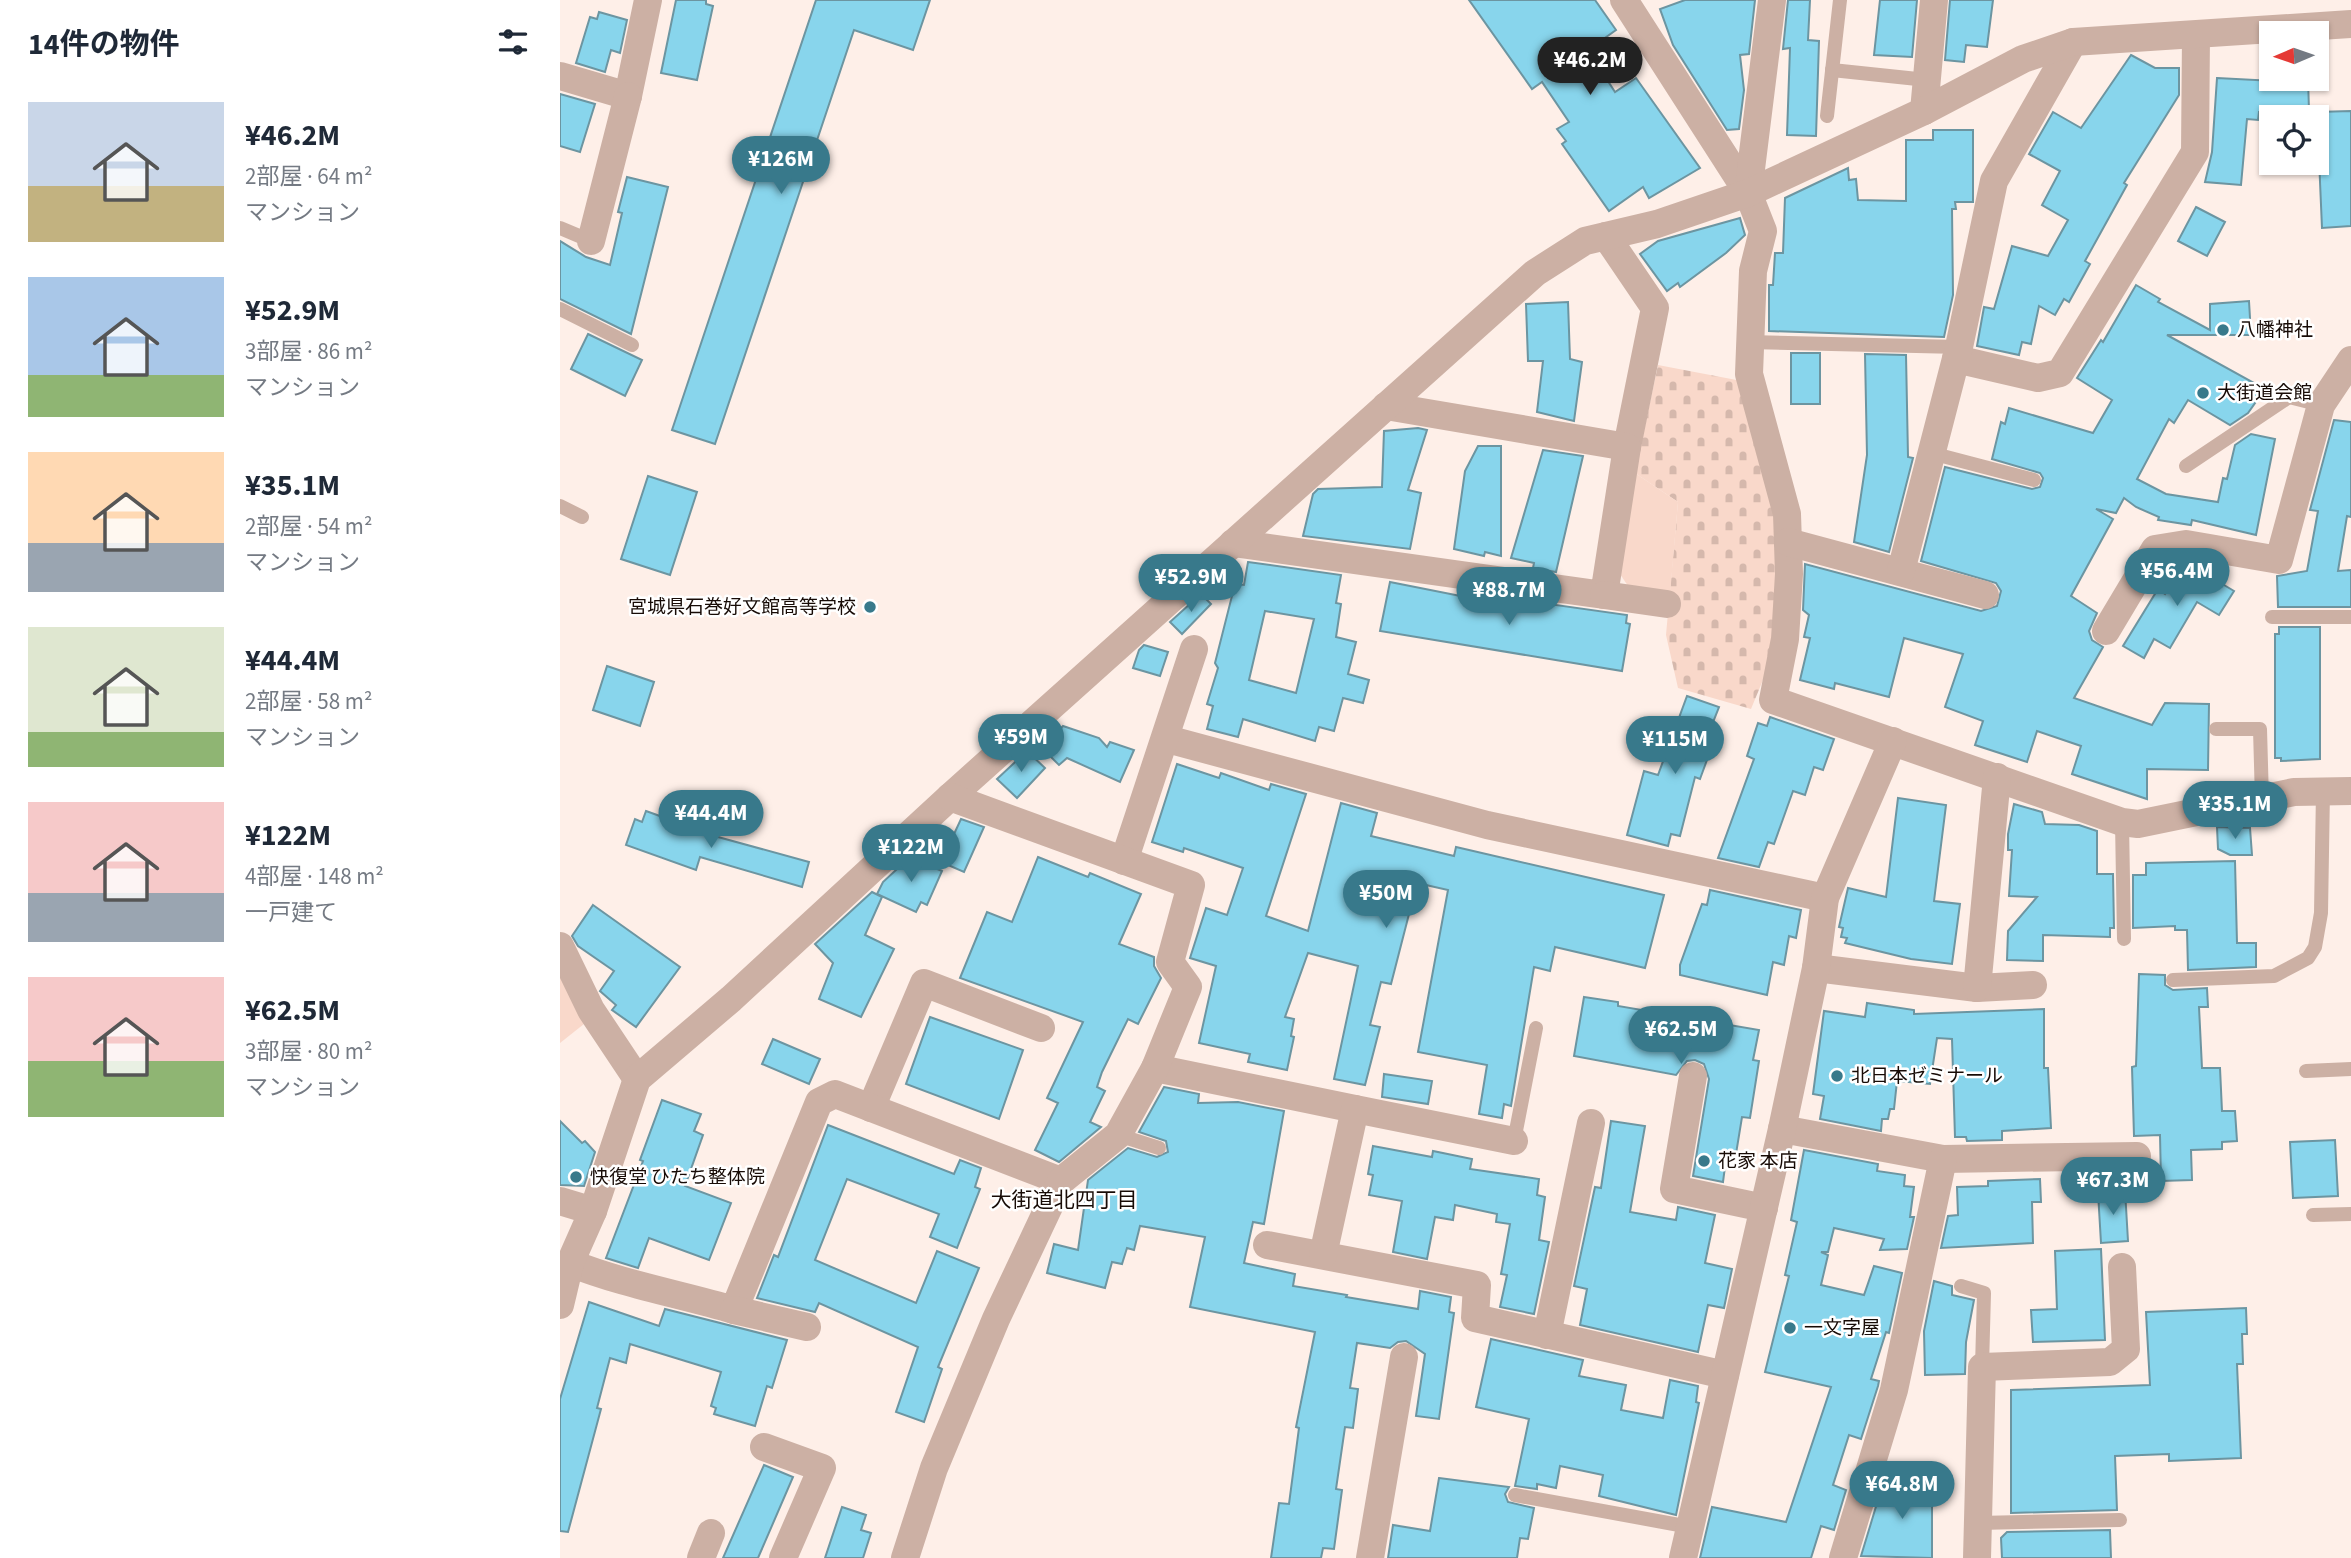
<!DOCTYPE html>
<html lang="ja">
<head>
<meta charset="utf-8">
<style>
	body { margin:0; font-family:"Source Sans 3","Noto Sans JP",sans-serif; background:#f6f6f7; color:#1f2937; height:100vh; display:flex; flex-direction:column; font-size:26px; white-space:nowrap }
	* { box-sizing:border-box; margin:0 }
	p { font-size:23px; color:#747a83 }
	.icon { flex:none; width:38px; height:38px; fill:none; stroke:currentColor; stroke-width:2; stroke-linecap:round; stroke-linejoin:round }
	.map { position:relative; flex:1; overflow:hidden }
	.panel { display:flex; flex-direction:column; background:#fff; width:560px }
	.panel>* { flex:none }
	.needle { width:46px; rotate:268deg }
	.tools { position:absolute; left:1699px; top:21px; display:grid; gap:14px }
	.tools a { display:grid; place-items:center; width:70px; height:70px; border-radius:0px; background:#fff; box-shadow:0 2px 5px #0004; font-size:35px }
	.price { position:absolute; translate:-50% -60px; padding:0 16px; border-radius:24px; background:#38798b; color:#fff; font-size:23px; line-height:46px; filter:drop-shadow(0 2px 4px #0008) }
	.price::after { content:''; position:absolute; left:50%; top:42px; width:21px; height:16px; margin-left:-10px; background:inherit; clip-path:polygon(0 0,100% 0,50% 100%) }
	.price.current { background:#222; color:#fff }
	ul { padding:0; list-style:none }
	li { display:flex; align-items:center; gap:21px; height:175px; padding:0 28px }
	li span { display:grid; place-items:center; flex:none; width:196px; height:140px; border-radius:0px; color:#555 }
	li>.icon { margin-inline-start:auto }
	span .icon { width:84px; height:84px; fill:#fffc; stroke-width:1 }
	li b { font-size:30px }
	h2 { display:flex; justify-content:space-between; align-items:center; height:84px; padding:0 28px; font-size:30px }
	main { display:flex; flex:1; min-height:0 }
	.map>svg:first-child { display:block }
	.cemetery { fill:url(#cemetery-stones) }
	.green { fill:#f9d8ca }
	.building { fill:#88d5ec; stroke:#6c95a1; stroke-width:2; fill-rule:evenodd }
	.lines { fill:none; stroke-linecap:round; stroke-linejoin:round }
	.service { stroke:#ccb0a4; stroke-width:14 }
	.minor { stroke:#ccb0a4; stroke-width:28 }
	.poi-dot { fill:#38798b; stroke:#fff; stroke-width:2.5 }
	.labels { text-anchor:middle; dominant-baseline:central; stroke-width:5; stroke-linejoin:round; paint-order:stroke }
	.poi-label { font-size:19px; fill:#170b06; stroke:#fff; text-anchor:start }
	.neighbourhood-label { font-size:21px; fill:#170b06; stroke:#fff }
</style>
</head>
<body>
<main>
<section class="panel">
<h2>14件の物件<svg class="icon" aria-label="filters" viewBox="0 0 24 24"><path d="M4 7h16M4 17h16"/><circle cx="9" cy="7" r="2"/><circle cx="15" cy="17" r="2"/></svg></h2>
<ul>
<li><span style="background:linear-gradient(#c9d6e8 60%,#c2b280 0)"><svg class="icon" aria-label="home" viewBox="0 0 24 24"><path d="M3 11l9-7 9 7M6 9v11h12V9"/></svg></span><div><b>¥46.2M</b><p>2部屋 · 64 m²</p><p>マンション</p></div></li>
<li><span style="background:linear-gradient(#a9c7e8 70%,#8fb573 0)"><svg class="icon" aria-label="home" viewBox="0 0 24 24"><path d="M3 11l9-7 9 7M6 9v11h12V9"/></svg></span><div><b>¥52.9M</b><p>3部屋 · 86 m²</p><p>マンション</p></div></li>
<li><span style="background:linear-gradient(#ffd9b3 65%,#9aa5b1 0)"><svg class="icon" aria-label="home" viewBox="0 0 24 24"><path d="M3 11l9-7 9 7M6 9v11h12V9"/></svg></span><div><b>¥35.1M</b><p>2部屋 · 54 m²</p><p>マンション</p></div></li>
<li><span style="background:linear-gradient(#dfe7d0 75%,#8fb573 0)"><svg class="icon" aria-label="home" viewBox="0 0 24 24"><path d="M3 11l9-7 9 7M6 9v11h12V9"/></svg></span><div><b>¥44.4M</b><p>2部屋 · 58 m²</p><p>マンション</p></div></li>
<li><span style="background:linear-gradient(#f6c9c9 65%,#9aa5b1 0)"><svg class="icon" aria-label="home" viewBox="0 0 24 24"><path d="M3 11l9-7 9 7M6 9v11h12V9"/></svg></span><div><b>¥122M</b><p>4部屋 · 148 m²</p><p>一戸建て</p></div></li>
<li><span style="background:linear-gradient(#f6c9c9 60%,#8fb573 0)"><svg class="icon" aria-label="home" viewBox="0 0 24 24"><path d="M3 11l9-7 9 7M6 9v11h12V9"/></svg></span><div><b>¥62.5M</b><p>3部屋 · 80 m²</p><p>マンション</p></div></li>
</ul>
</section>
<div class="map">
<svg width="1791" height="1558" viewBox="0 0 1791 1558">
	<defs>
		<pattern id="cemetery-stones" width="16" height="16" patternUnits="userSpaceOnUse" patternTransform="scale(1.75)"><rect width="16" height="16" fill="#f9d8ca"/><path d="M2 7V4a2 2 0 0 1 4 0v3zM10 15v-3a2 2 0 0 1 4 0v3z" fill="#d5b8ac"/></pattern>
	</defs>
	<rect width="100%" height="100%" fill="#feefe8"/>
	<path class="cemetery" d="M1098 365 1187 382 1219 513 1217 646 1191 709 1118 688 1106 635 1118 502 1075 473Z"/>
	<g class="green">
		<path d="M1075 473 1118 502 1110 595 1070 589 1060 574Z"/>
		<path d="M0 957 29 1020 0 1043Z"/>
	</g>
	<g class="building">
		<path d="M116 0H146V4L153 6 137 80 101 73Z"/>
		<path d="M256 0H370L353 50 294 30 155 444 112 430Z"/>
		<path d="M909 0H1035L1056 30 1028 50 1055 92 1076 78 1140 168 1089 198 1083 187 1049 211 1002 144 1006 141 997 129 1009 122 982 82 972 89Z"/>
		<path d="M1125 0H1195L1189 54 1180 55 1184 90 1179 129 1167 130 1113 45 1100 9Z"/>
		<path d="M1228 0H1250L1248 40 1259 41 1256 136 1227 135 1230 48 1223 49Z"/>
		<path d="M1320 0H1357L1352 57 1314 55Z"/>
		<path d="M1390 0H1433L1427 47 1406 45 1404 62 1385 60Z"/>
		<path d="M39 12 67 20 60 53 51 50 45 72 16 63 30 17 37 19Z"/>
		<path d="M1571 55 1595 68H1619V95L1564 183 1567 185 1525 261 1530 264 1509 302 1504 299 1495 315 1479 306 1471 344 1462 342 1459 355 1417 346 1424 307 1434 309 1452 246 1488 256 1508 220 1482 205 1500 171 1469 154 1493 112 1521 128Z"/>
		<path d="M1657 78 1714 81V79H1748L1749 110 1699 112 1698 120 1687 119 1681 185 1645 182 1652 152Z"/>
		<path d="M0 94 35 104 20 152 0 146Z"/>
		<path d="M1791 111V226L1762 228 1757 112Z"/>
		<path d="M1373 130H1413V202H1395L1396 209H1392L1393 295 1384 337 1209 331V285H1213L1215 253H1223L1225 198 1288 168 1289 180 1296 179 1298 200 1346 201V140H1373Z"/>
		<path d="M67 177 108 187 71 334 0 299V241L26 257 50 265 62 213 58 212Z"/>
		<path d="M1636 207 1665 222 1647 256 1618 241Z"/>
		<path d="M1180 218 1185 235 1166 253 1120 287 1118 283 1107 291 1080 254 1098 241Z"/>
		<path d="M1576 285 1600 299 1598 302 1650 330V304L1689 301 1691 335H1607L1705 389 1688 413 1670 425 1628 400 1614 423 1609 419 1577 479 1606 494 1658 502 1663 478 1667 479 1675 445 1691 434 1715 439 1696 535 1632 520 1631 525 1598 520 1599 517 1576 507 1564 498 1556 513 1536 509 1553 519 1511 596 1537 613 1529 631 1532 640 1543 647 1514 698 1592 725 1605 703 1649 704 1648 770 1587 769V799L1512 774 1521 746 1477 731 1467 762 1415 745 1423 721 1385 707 1403 654 1344 638 1329 697 1275 683 1274 689 1240 680 1250 638 1244 637 1249 615 1243 610 1245 564 1421 611 1437 606 1441 591 1436 583 1361 561 1385 467 1472 489 1480 487 1483 478 1480 473 1432 459 1441 422 1445 424 1449 408 1533 433 1552 400 1517 378 1541 340 1543 342Z"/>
		<path d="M1008 302 1010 359 1022 362 1014 421 977 412 983 361H968L966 304Z"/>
		<path d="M28 334 82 360 65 396 11 369Z"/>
		<rect x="1231" y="353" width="29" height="51"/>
		<path d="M1305 354 1346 355 1348 457 1353 458 1329 552 1294 542 1307 455Z"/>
		<path d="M1774 420 1791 422V517L1787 516 1778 571 1791 570V607H1718L1717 576 1747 571 1758 511 1750 510Z"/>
		<path d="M858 428 867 430 848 490 861 493 850 549 743 536 753 494 758 489 822 487 824 431Z"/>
		<path d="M918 446H941V556L925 552 924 556 894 549 905 471Z"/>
		<path d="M983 450 1023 456 996 572 973 568 974 563 951 558Z"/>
		<path d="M88 476 137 492 110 575 61 559Z"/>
		<path d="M1624 561 1674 591 1659 615 1637 602 1610 648 1594 639 1584 658 1563 646 1598 589 1605 594Z"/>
		<path d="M688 562 781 575 776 603 781 604 776 637 796 642 788 674 809 680 803 703 783 698 774 731 759 727 755 741 683 719 678 737 647 729 653 706 647 704 658 668 655 663 675 584 684 585ZM705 611 754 619 736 693 689 680Z"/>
		<path d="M830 582 966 609 968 601 1067 615 1066 623 1070 624 1062 671 820 631Z"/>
		<path d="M641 594 651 604 622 634 610 622Z"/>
		<path d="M1719 627H1760V759L1721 761V758H1715V634H1719Z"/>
		<path d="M584 645 608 652 600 676 573 668 579 650Z"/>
		<path d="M47 666 94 682 80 726 33 710Z"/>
		<path d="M1127 696 1159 707 1148 735 1155 738 1140 779 1135 777 1120 836 1111 834 1108 846 1067 835 1084 771 1098 775Z"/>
		<path d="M1210 717 1274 739 1263 770 1254 767 1245 795 1233 791 1214 844 1208 842 1199 867 1158 858 1194 759 1187 756 1198 723 1207 726Z"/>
		<path d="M503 726 539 738 547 747 550 742 574 750 560 782 507 758 499 765 482 748Z"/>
		<path d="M467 751 485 768 457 798 437 779Z"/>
		<path d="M617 764 659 778 661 773 709 790 711 784 746 794 706 916 748 931 781 803 817 813 811 836 894 856 896 847 1104 895 1085 968 995 947 990 971 974 967 951 1106 944 1104 942 1118 919 1114 927 1065 858 1052 888 890 857 883 831 984 821 982 810 1025 820 1027 805 1085 774 1079 798 966 748 953 725 1017 734 1019 731 1036 734 1037 727 1070 688 1062 690 1054 639 1043 656 966 630 958 646 908 667 915 683 868 624 848 623 852 592 842Z"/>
		<path d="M1338 798 1386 805 1374 901 1400 904 1392 964 1351 959 1285 943 1287 938 1281 937 1283 928 1279 927 1288 888 1326 897Z"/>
		<path d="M1454 804 1482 812 1485 824 1519 825 1537 831V874H1553L1554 928H1550V937L1483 935V961L1447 960 1448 931 1477 897 1449 896 1452 850H1448V834Z"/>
		<path d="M86 811 158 837 249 862 242 887 140 857 136 870 66 845 75 819 82 822Z"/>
		<path d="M401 819 424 827 404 872 381 862Z"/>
		<path d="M1657 827 1690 828 1692 855H1670L1658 849Z"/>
		<path d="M350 857 382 871 367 905 361 902 356 912 317 894 323 882Z"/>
		<path d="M478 857 528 877 530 873 581 894 559 944 594 957V966L601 978 578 1024 568 1019 542 1072 537 1087 545 1091 530 1122 541 1127 499 1162 475 1150 498 1103 487 1098 523 1022 400 978 427 912 452 922Z"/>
		<path d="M1675 861 1677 943H1696V967L1628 970 1627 930H1615V926L1573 928V875H1586V863Z"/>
		<path d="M1150 890 1241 910 1236 938 1229 936 1224 965 1213 962 1207 995 1120 975V965L1142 904 1147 905Z"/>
		<path d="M312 892 322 897 305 935 334 949 301 1017 259 999 273 963 255 944Z"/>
		<path d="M33 905 120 967 76 1027 52 1010 56 1005 40 991 54 971 18 946 12 936Z"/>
		<path d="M1579 974 1605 975V985L1613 990 1647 988 1648 1007H1639L1642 1068H1660L1662 1111H1675L1677 1141 1662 1142V1149L1631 1150 1632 1180 1601 1181 1600 1135 1574 1136 1572 1067 1576 1066Z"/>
		<path d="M1024 997 1058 1002V1006L1199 1030 1193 1060 1199 1061 1190 1118 1182 1117 1175 1160 1166 1159 1163 1182 1133 1176 1149 1079 1144 1064 1135 1060 1127 1061 1116 1075 1014 1056Z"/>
		<path d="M1307 1003 1354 1010V1014L1484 1009V1068H1488L1491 1128 1442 1131V1140L1407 1141 1406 1137H1395L1392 1039 1377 1038 1370 1084 1337 1081 1334 1109H1330L1328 1119H1322L1321 1131 1260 1119 1264 1096 1253 1094 1264 1011 1305 1017Z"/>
		<path d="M370 1017 463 1050 439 1119 346 1084Z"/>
		<path d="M213 1039 260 1059 249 1084 202 1064Z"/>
		<path d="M824 1074 872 1081 868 1104 822 1097Z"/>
		<path d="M604 1087 639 1094 638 1103 678 1102 724 1111 704 1224 693 1222 684 1263 735 1274 733 1286 787 1295 786 1297 858 1309 860 1291 891 1297 889 1312 894 1313 879 1419 856 1416 865 1354 846 1341 838 1342 830 1348 797 1343 790 1388 798 1389 793 1428 785 1427 776 1489 782 1490 774 1549 763 1548 761 1558H711L719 1503 729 1504 739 1428 736 1427 755 1332 630 1307 645 1237 580 1226 574 1250 567 1248 562 1264 552 1262 545 1288 487 1273 494 1244 518 1250 528 1180 568 1148 597 1157 608 1152 606 1141 579 1132Z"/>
		<path d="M102 1100 141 1114 134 1131 143 1135 125 1186 171 1203 149 1260 89 1238 78 1268 46 1258 83 1161 80 1160Z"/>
		<path d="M0 1121 22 1143 25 1141 35 1152 24 1186 0 1185Z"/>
		<path d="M1051 1121 1085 1126 1070 1212 1116 1220 1118 1207 1155 1215 1145 1263 1172 1269 1164 1308 1148 1305 1138 1352 1020 1325 1027 1289 1014 1286 1035 1187 1041 1188Z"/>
		<path d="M268 1125 394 1174 400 1160 421 1168 415 1187 420 1189 397 1248 370 1237 379 1214 287 1179 255 1260 356 1303 377 1251 419 1268 378 1367 382 1369 364 1422 336 1412 358 1347 259 1303 255 1312 197 1298 214 1255 218 1257Z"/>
		<path d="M1775 1140 1778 1196 1733 1198 1730 1142Z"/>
		<path d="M813 1146 872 1157 873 1151 912 1159 910 1169 979 1179 977 1195 985 1197 979 1240 989 1242 974 1314 940 1307 947 1275 941 1274 950 1224 936 1222 937 1214 895 1205 893 1220 875 1217 867 1259 833 1252 842 1201 809 1195 813 1175 808 1174Z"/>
		<path d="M1244 1150 1318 1164 1317 1171 1345 1175 1344 1186 1354 1187 1350 1217H1354L1347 1249 1320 1250 1324 1239 1274 1228 1268 1252H1261L1268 1255 1261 1285 1304 1295 1314 1266 1342 1273 1329 1333 1326 1332 1311 1379 1319 1381 1318 1386 1301 1439 1289 1435 1273 1485 1286 1490 1274 1530 1261 1526 1251 1558H1140L1152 1507 1226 1522 1271 1387 1205 1372 1229 1276 1225 1275 1237 1222 1231 1220Z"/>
		<path d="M1480 1179 1481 1202H1472L1473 1243 1381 1248 1388 1216 1398 1215 1397 1187 1428 1186V1181Z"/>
		<path d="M1565 1190 1568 1241 1541 1243 1538 1192Z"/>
		<path d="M1541 1249 1545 1340 1473 1342 1471 1310 1497 1309 1495 1251Z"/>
		<path d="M1374 1281 1392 1286V1295L1414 1300 1406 1342 1405 1374 1365 1375 1364 1331Z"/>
		<path d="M29 1302 99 1326 105 1309 227 1340 212 1388 207 1386 195 1426 154 1414 156 1408 151 1406 161 1372 70 1344 66 1363 50 1358 37 1408 41 1409 8 1532 0 1531V1399Z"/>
		<path d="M1686 1308 1687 1334H1682L1683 1364H1677L1681 1458 1609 1461V1454L1555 1456 1557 1510 1451 1513V1390L1590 1385 1586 1312Z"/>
		<path d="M931 1339 1023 1360 1019 1376 1066 1385 1061 1410 1103 1418 1110 1380 1138 1386 1136 1402 1139 1403 1116 1515 1039 1496 1043 1475 1000 1466 996 1488 977 1484V1489L955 1486 969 1419 916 1407Z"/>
		<path d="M204 1465 233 1477 198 1558H163Z"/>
		<path d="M879 1478 949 1487 945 1494 948 1502 974 1508 968 1539 960 1538 957 1558H828L833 1525 870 1531Z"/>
		<path d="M1325 1479H1372V1558L1301 1556 1318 1500 1325 1502Z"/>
		<path d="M282 1507 306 1515 301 1530 311 1533 303 1558H265Z"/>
		<path d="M1550 1530 1551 1558H1442L1441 1538 1447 1532Z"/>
	</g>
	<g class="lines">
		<g class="service">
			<path d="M1272 70 1367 80"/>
			<path d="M1267 116 1280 0"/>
			<path d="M0 228 31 241"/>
			<path d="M0 309 72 345"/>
			<path d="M1189 342 1399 347"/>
			<path d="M1371 453 1474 480"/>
			<path d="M1626 466 1729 397 1761 405"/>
			<path d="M0 506 22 517"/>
			<path d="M1712 617H1791"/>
			<path d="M1656 729H1700L1702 800"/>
			<path d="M1562 822 1564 939"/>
			<path d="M1613 980 1714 976 1748 958 1755 947 1761 913 1763 791"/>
			<path d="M1746 1071 1791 1069"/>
			<path d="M558 1135 599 1148"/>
			<path d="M954 1141 976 1028"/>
			<path d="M1753 1215 1791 1214"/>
			<path d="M1401 1286 1424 1293 1422 1367"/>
			<path d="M955 1495 1130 1527"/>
			<path d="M1418 1523 1560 1520"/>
		</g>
		<g class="minor">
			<path d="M1064 0 1188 193 1203 231 1193 271 1189 374 1227 514 1229 574 1225 639 1213 700 1562 822 1578 824 1734 792 1791 791"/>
			<path d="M0 76 68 96 88 0"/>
			<path d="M1364 111 1374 0"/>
			<path d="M1188 193 1212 0"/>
			<path d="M1046 236 1095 308 1067 447"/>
			<path d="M31 241 68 96"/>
			<path d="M1396 359 1478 378 1500 373 1635 152 1636 35"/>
			<path d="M1228 542 1425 595"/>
			<path d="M673 543 1044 595 1067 447 826 406"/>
			<path d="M1341 571 1399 347 1434 181 1513 42"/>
			<path d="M1044 595 1107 604"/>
			<path d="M1546 631 1595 549 1626 544 1719 560 1761 405 1791 360"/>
			<path d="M607 739 927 825 1265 898"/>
			<path d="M564 861 634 649"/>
			<path d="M0 946 31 1010 77 1079"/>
			<path d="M1256 968 1417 988 1473 985"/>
			<path d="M1417 988 1437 777"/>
			<path d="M595 1068 795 1109"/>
			<path d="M1133 1076 1114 1189 1204 1208"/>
			<path d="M311 1108 364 983 481 1028"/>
			<path d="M1222 1129 1383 1159 1577 1156"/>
			<path d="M0 1201 33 1211"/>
			<path d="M707 1245 917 1285 915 1318 1165 1375"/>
			<path d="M763 1255 795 1109 954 1141"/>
			<path d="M10 1263C63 1284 119 1294 174 1310L259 1102 275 1094 501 1181"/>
			<path d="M0 1305 10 1263 33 1211 77 1079 171 999 390 797 975 273 1025 241 1097 224 1188 193 1364 111 1463 59 1513 42 1791 24"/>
			<path d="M174 1310 247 1327"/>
			<path d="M987 1335 1031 1123"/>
			<path d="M204 1447 262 1468 223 1558"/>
			<path d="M141 1558 151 1533"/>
			<path d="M345 1558 374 1468 436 1319 501 1181 558 1135 595 1068 628 987 610 962 631 885 390 797"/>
			<path d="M810 1558 844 1357"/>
			<path d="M1123 1558 1222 1129 1256 968 1265 898 1333 741"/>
			<path d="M1283 1558 1334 1390 1383 1159"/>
			<path d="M1417 1558 1422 1367 1550 1362 1566 1349 1562 1267"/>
		</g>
	</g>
	<g class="poi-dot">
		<circle cx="1663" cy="330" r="7"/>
		<circle cx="1643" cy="393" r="7"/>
		<circle cx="310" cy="607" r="7"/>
		<circle cx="1277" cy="1076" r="7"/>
		<circle cx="1144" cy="1161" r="7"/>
		<circle cx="16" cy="1177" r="7"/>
		<circle cx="1230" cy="1328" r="7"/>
	</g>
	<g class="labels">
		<g class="poi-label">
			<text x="1677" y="330">八幡神社</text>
			<text x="1657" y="393">大街道会館</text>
			<text x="296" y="607" text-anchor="end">宮城県石巻好文館高等学校</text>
			<text x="1291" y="1076">北日本ゼミナール</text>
			<text x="1158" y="1161">花家 本店</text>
			<text x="30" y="1177">快復堂 ひたち整体院</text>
			<text x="1244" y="1328">一文字屋</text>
		</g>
		<g class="neighbourhood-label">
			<text x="504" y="1200">大街道北四丁目</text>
		</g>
	</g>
</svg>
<div class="tools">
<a><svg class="needle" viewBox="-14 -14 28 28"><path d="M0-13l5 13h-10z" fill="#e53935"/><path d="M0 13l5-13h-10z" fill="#747a83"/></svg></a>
<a><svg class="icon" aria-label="locate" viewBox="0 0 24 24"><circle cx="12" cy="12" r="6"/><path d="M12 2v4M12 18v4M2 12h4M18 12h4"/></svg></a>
</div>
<b class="price current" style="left:1030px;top:97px">¥46.2M</b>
<b class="price" style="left:221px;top:196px">¥126M</b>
<b class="price" style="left:1617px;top:608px">¥56.4M</b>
<b class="price" style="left:631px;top:614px">¥52.9M</b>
<b class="price" style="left:949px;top:627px">¥88.7M</b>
<b class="price" style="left:461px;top:774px">¥59M</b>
<b class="price" style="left:1115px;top:776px">¥115M</b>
<b class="price" style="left:1675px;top:841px">¥35.1M</b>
<b class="price" style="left:151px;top:850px">¥44.4M</b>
<b class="price" style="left:351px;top:884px">¥122M</b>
<b class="price" style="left:826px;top:930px">¥50M</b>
<b class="price" style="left:1121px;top:1066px">¥62.5M</b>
<b class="price" style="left:1553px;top:1217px">¥67.3M</b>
<b class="price" style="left:1342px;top:1521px">¥64.8M</b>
</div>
</main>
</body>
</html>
